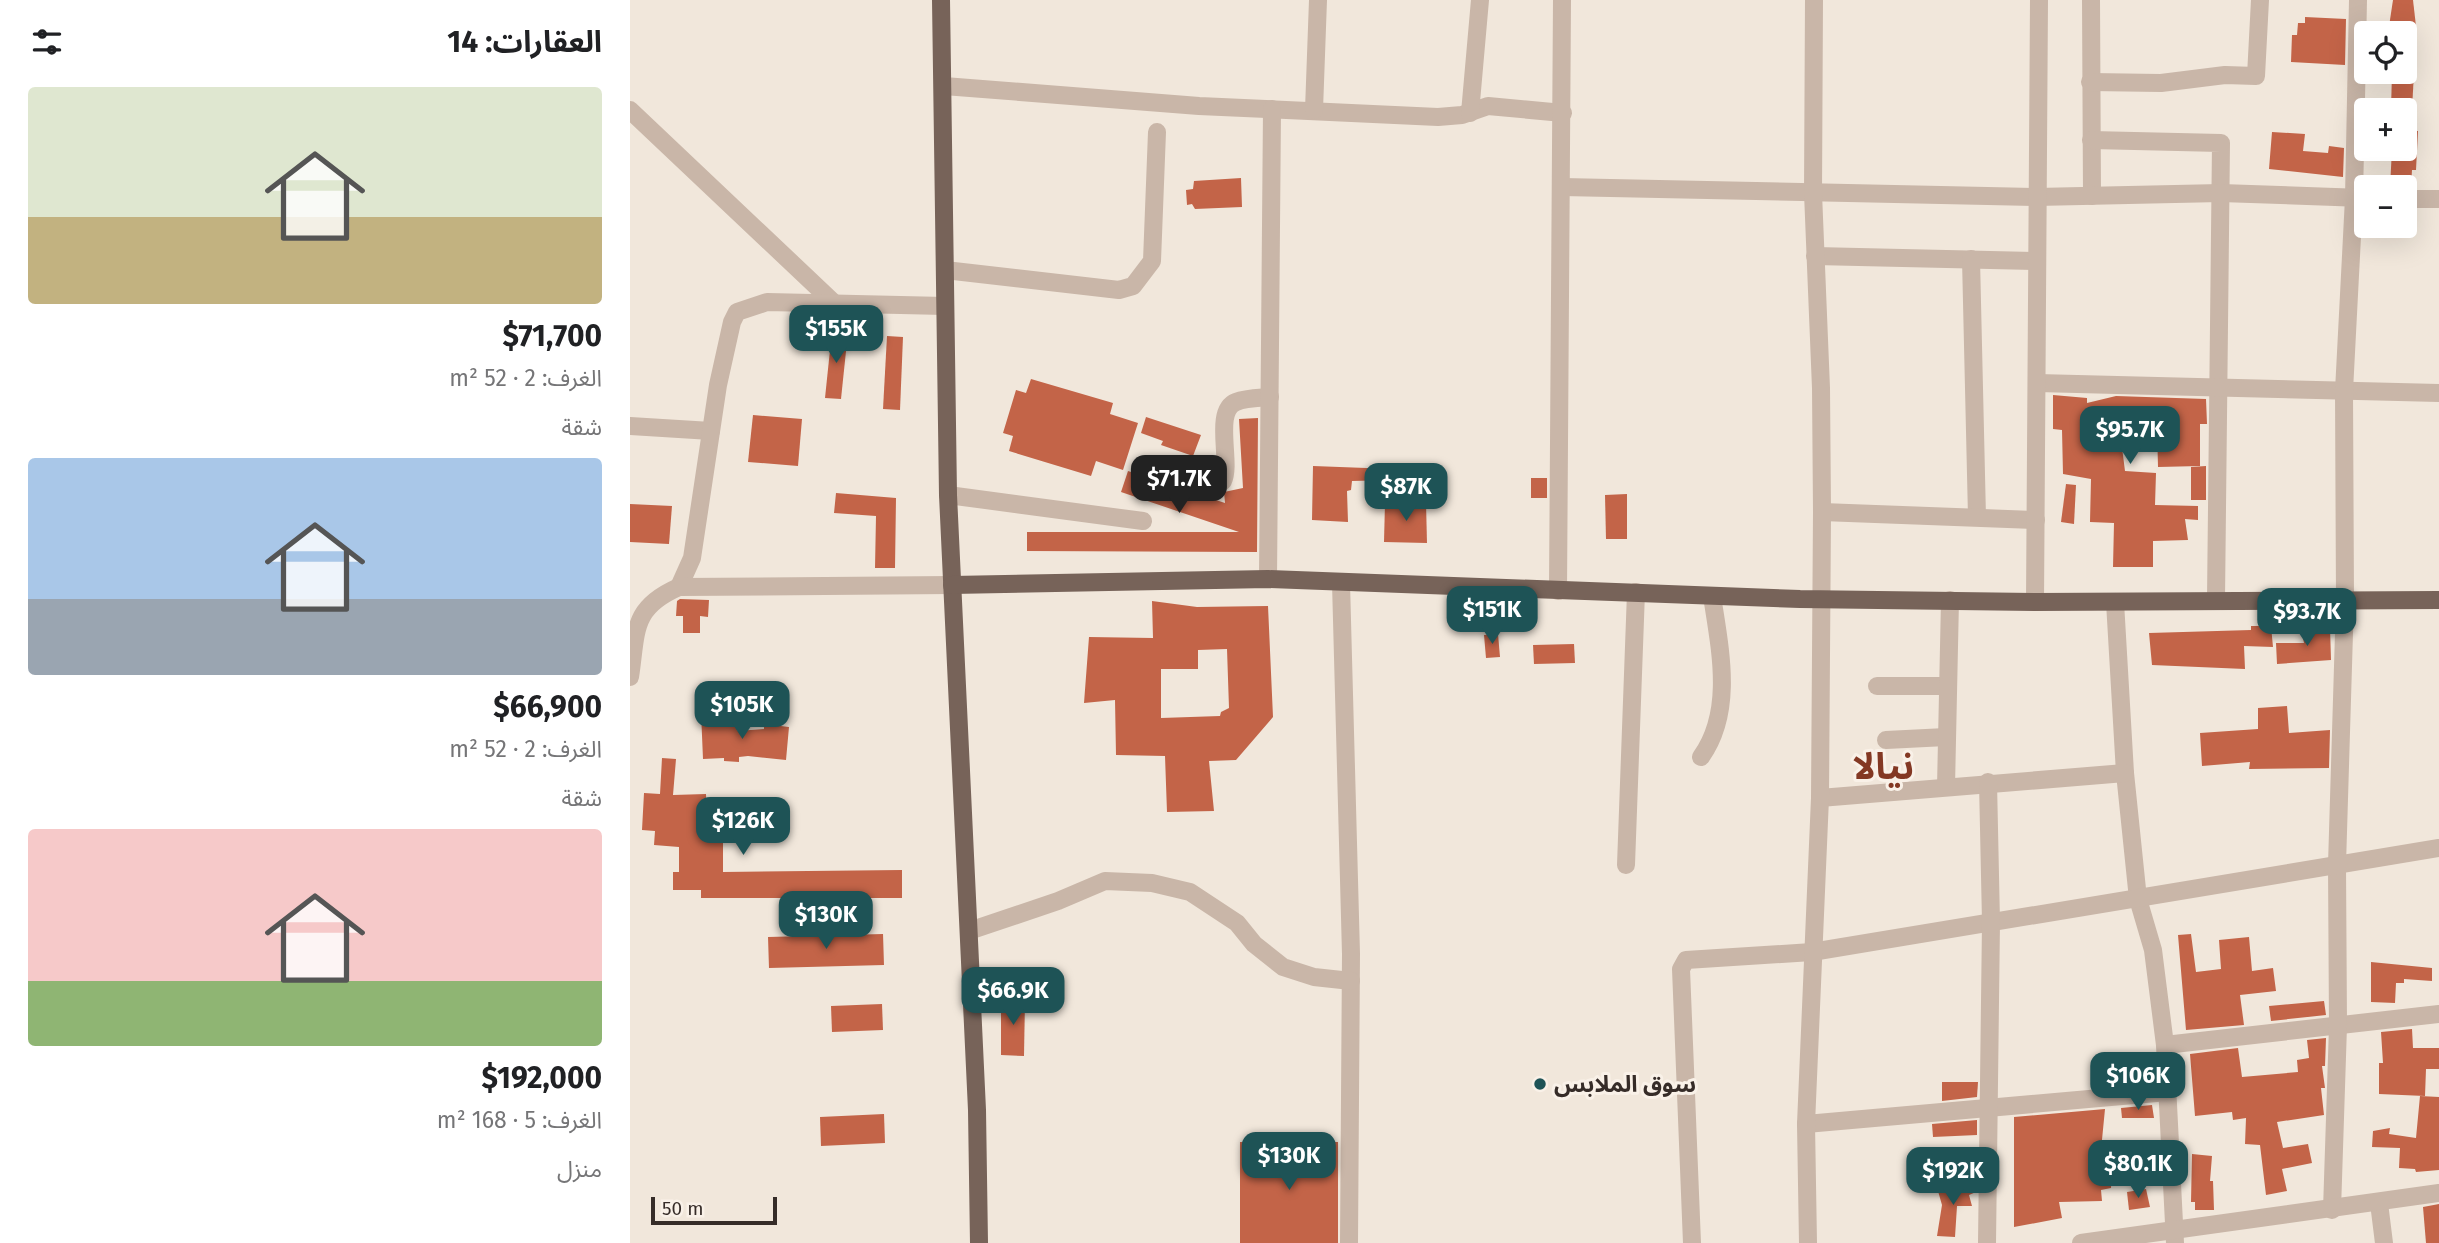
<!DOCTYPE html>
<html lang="ar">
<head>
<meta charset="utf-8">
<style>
	body { margin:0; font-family:"Fira Sans","Noto Sans Arabic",sans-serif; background:#f6f6f6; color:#202124; direction:rtl; height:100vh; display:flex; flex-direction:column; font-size:26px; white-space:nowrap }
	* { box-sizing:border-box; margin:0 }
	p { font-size:23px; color:#757577 }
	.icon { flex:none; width:38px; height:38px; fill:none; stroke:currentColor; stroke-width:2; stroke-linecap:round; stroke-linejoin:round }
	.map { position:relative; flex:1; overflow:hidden; direction:ltr }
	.drawer { display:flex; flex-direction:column; background:#fff; width:630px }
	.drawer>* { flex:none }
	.controls { position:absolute; left:1724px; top:21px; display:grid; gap:14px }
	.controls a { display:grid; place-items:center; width:63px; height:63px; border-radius:7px; background:#fff; box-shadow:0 7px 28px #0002; font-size:35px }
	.scale { position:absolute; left:21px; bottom:18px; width:126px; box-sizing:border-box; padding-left:7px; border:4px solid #362c28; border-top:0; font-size:19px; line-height:24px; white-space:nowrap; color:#362c28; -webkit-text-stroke:5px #f9f1e8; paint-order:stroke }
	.price { position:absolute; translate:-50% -60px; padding:0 16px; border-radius:14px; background:#1e5356; color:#fff; font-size:23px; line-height:46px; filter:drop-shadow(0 2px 4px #0008) }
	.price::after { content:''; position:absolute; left:50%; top:42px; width:21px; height:16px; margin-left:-10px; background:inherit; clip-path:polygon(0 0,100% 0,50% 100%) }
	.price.on { background:#222; color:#fff }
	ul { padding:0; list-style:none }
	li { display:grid; align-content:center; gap:14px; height:371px; padding:0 28px }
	li span { display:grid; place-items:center; height:217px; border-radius:7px; color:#555 }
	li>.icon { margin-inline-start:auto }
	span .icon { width:126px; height:126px; fill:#fffc; stroke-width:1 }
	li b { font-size:30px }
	h2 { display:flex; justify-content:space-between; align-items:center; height:84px; padding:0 28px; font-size:30px }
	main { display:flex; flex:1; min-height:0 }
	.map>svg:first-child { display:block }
	.building { fill:#c36448; fill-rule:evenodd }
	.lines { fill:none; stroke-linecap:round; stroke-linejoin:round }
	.minor { stroke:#c9b6a8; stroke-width:18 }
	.major { stroke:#776359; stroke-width:18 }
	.poi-dot { fill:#1e5356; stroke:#f9f1e8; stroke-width:2.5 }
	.labels { text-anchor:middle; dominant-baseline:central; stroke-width:6; stroke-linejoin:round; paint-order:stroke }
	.poi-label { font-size:23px; font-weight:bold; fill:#362c28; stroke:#f9f1e8; text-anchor:start }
	.town-label { font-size:37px; font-weight:bold; fill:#833823; stroke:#f9f1e8 }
</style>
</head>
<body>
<main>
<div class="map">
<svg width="1809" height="1243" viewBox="0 0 1809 1243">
	<rect width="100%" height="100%" fill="#f1e7db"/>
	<g class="building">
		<path d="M1763 0H1783L1787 35 1758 33Z"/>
		<path d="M1675 17 1716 19 1715 65 1661 62 1662 35H1667L1668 23H1675Z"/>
		<path d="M1762 72H1784L1782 110H1761Z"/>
		<path d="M1774 130 1788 131 1786 170H1782L1781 187H1760L1762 149H1774Z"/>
		<path d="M1642 132 1675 134 1673 151 1698 153 1699 146 1714 148 1713 177 1639 169Z"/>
		<path d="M611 178 612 207 565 209 562 204 557 205 556 190 563 189 564 181Z"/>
		<path d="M202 331 218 332 211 399 195 398Z"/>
		<path d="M257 336 273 337 270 410 253 409Z"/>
		<path d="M401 379 483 403 480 414 508 423 493 470 466 461 461 476 379 451 383 436 373 433 386 390 396 393Z"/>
		<path d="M1423 395 1457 398V403L1486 396 1576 399 1577 424H1570V466L1528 467 1527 427 1490 432 1495 471 1526 473 1525 505 1568 506V520L1555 519 1558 540 1523 541V567H1483L1484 523 1460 522 1461 479 1433 474 1432 430 1423 429Z"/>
		<path d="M123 415 172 419 168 466 118 462Z"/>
		<path d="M516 417 571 435 563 456 531 445 533 441 511 433Z"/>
		<path d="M628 418 627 552 397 551V532H609L491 492 498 471 595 503 594 492 613 488 609 419Z"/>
		<path d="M683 466 763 469V480L722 481 721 490 717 491 718 522 682 520Z"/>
		<path d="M1576 466V500H1561V467Z"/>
		<rect x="901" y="478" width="16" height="20"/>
		<path d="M1436 484 1446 485 1444 524 1431 522Z"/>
		<path d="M206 493 266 498 265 568H245L246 516 204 513Z"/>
		<path d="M997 494V539H976L975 495Z"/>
		<path d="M796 502 797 543 754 542 755 503Z"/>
		<path d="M0 504 42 506 39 544 0 542Z"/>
		<path d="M50 599 79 600 78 617 70 616V633H53V616H46L47 601Z"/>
		<path d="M522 601 567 607 638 606 643 717 606 760 579 761 584 811 537 812 535 756 486 755 485 700 454 703 459 637 523 638ZM597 649 599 708 591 712 590 716 531 718V669H568V650Z"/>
		<path d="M1621 626H1641L1643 647 1614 646 1615 669 1522 665 1519 633 1621 630Z"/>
		<path d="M1700 627 1701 660 1647 664 1646 643H1674L1671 629Z"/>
		<path d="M868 634 870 657 856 658 854 635Z"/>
		<path d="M944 644 945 663 904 664 903 645Z"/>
		<path d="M1657 706 1659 733 1700 730 1699 768 1619 769 1620 762 1572 766 1570 733 1628 729V708Z"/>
		<path d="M71 712H85V721L107 723V731L134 729V724L159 727 156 760 118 756 109 757V762L94 761V758L73 759Z"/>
		<path d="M32 758 46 759 43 795 76 794 78 838H93V872L272 870V898H71V890H43V872H49V847L24 845 25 831 12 830 14 793 30 794Z"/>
		<path d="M253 934 254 965 139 968 138 937Z"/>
		<path d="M1561 934 1566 972 1591 969 1589 940 1619 937 1622 971 1643 968 1646 991 1610 995 1614 1025 1556 1030 1548 935Z"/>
		<path d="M1741 962 1802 968V981L1774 979V983H1766L1765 1003 1741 1002Z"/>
		<path d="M371 999 395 1000 394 1056 371 1055Z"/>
		<path d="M1694 1001 1696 1015 1641 1021 1639 1006Z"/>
		<path d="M252 1004 253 1030 202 1032 201 1006Z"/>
		<path d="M1782 1029 1783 1048H1809V1069H1796L1795 1096 1749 1094V1063H1753L1751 1032Z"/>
		<path d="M1696 1038 1695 1066H1692L1695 1088H1691L1694 1115 1647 1122 1653 1148 1678 1144 1682 1163 1652 1169 1657 1191 1636 1195 1630 1145 1615 1144 1616 1118 1603 1120 1602 1112 1565 1116 1560 1054 1608 1048 1612 1077 1668 1072 1667 1060 1679 1058 1677 1040Z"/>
		<path d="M1312 1082H1348L1347 1097 1312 1101Z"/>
		<path d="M1790 1096 1809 1097V1170L1786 1172 1785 1169 1769 1168 1770 1148 1742 1147 1743 1131 1760 1128 1759 1134 1786 1138Z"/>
		<path d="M1522 1105 1524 1118H1492L1491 1108Z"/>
		<path d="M1475 1109 1471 1150 1526 1144 1530 1161 1482 1167 1481 1188 1471 1190 1472 1201 1429 1202 1432 1218 1384 1227V1117Z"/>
		<path d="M254 1114 255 1143 191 1146 190 1117Z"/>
		<path d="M1347 1120V1135L1303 1137 1302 1124Z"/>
		<rect x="610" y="1142" width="98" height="101"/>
		<path d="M1562 1154 1582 1156 1580 1181H1583L1584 1210H1565V1202H1561Z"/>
		<path d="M1346 1181V1192L1339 1195 1342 1206H1327L1325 1237 1307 1236 1312 1205 1308 1191Z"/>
		<path d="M1516 1189 1520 1207 1499 1210 1497 1192Z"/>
		<path d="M1809 1204V1243H1796L1793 1207Z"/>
	</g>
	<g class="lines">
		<g class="minor">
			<path d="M1461 0 1462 196"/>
			<path d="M1460 82 1531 83 1595 75 1626 76 1630 0"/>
			<path d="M314 86 569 106 808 117 832 115 858 106 933 113"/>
			<path d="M0 110 204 303"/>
			<path d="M684 110 688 0"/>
			<path d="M840 113 850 0"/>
			<path d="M1461 140 1591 143 1586 599"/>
			<path d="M932 187 1406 197 1591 193 1733 198"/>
			<path d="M1774 199H1809"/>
			<path d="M1185 256 1406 261"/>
			<path d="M1341 259 1347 517"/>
			<path d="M315 270 489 290 503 286 522 261 527 132"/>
			<path d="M1407 383 1809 393"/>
			<path d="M0 426 81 431"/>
			<path d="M524 468 593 481C602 463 583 411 606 402 616 398 629 398 640 397"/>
			<path d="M318 495 513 521"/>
			<path d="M1192 512 1406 520"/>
			<path d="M638 579 642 109"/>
			<path d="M711 583 721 954 719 1243"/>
			<path d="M49 587 62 558 88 385 102 322 107 312 137 302 315 306"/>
			<path d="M928 591 932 0"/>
			<path d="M1405 602 1409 0"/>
			<path d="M1485 602 1495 773 1508 899 1523 950 1535 1045 1545 1243"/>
			<path d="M0 677C7 631 1 608 49 587L322 585"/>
			<path d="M1247 686H1318"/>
			<path d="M1256 740 1316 737"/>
			<path d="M1071 757C1104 711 1090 649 1082 596"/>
			<path d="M1316 787 1320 600"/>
			<path d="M1190 798 1495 773"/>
			<path d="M996 865 1006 592"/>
			<path d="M339 931 428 901 475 881 522 883 560 892 607 923 624 944 653 967 684 977 721 981"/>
			<path d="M1535 1045 1809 1014"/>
			<path d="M1176 1124 1538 1092"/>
			<path d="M1749 1203 1754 1243"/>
			<path d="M1702 1210 1708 1026 1707 865 1715 600 1714 391 1724 198 1728 0"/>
			<path d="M1062 1243 1051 969 1056 960 1182 952 1809 848"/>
			<path d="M1178 1243 1176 1124 1190 798 1192 512 1191 388 1183 193 1184 0"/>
			<path d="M1357 1243 1361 922 1358 782"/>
			<path d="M1451 1243 1809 1193"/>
		</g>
		<g class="major">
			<path d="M311 0 318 495 347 1110 349 1243"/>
			<path d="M322 585 638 579 1170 599 1405 602 1809 600"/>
		</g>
	</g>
	<circle class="poi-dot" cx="910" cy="1084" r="7"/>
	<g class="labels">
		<g class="poi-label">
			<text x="924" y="1084">سوق الملابس</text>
		</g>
		<g class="town-label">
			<text x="1253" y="766">نيالا</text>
		</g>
	</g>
</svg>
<div class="controls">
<a><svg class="icon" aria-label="locate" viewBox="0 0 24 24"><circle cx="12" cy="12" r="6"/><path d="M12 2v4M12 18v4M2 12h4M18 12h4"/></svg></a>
<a>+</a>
<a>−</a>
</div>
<div class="scale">50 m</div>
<b class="price" style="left:206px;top:365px">$155K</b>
<b class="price" style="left:1500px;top:466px">$95.7K</b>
<b class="price on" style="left:549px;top:515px">$71.7K</b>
<b class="price" style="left:776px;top:523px">$87K</b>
<b class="price" style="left:862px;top:646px">$151K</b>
<b class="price" style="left:1677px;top:648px">$93.7K</b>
<b class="price" style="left:112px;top:741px">$105K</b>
<b class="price" style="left:113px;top:857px">$126K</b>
<b class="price" style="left:196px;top:951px">$130K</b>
<b class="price" style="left:383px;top:1027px">$66.9K</b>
<b class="price" style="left:1508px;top:1112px">$106K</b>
<b class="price" style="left:659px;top:1192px">$130K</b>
<b class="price" style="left:1508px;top:1200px">$80.1K</b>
<b class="price" style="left:1323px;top:1207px">$192K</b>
</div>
<section class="drawer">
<h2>العقارات: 14<svg class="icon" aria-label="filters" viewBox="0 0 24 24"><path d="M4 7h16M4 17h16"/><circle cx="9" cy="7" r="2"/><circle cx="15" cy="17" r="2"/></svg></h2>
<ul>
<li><span style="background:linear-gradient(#dfe7d0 60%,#c2b280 0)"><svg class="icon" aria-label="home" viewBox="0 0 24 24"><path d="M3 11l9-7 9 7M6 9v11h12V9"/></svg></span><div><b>$71,700</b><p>الغرف: 2 · 52 m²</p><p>شقة</p></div></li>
<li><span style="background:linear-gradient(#a9c7e8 65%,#9aa5b1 0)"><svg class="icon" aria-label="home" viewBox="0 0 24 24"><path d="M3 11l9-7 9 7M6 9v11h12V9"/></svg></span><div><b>$66,900</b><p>الغرف: 2 · 52 m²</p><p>شقة</p></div></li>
<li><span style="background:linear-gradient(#f6c9c9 70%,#8fb573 0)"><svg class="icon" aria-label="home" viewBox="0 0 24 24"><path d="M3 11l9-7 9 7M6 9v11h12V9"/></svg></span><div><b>$192,000</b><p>الغرف: 5 · 168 m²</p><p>منزل</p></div></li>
</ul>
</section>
</main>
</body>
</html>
